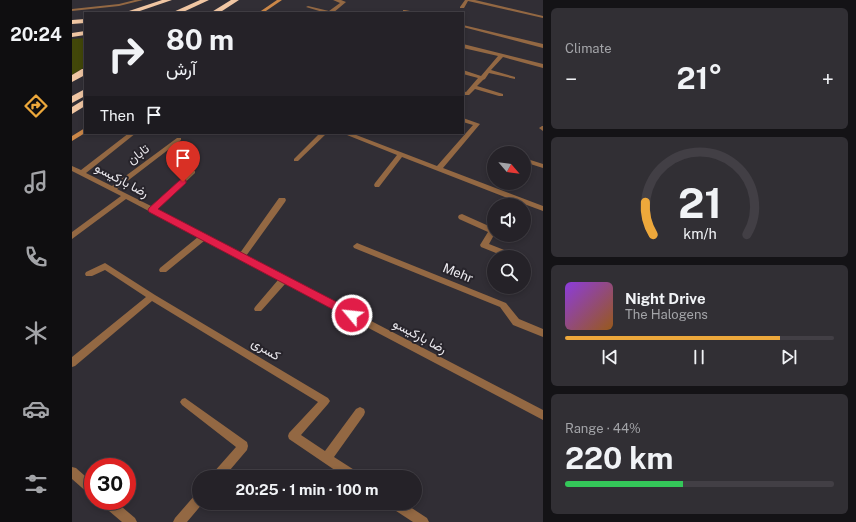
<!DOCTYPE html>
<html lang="en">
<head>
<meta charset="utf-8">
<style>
  body { margin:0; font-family:"Public Sans",Vazirmatn,sans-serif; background:#312f34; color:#f1f3f6; height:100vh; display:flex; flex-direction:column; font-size:15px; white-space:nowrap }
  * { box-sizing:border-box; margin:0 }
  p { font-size:13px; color:#a3a4a8 }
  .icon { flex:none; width:22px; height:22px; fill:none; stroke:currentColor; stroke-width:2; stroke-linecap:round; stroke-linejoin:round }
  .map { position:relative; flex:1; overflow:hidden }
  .details { display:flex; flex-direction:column; gap:8px; padding:8px; background:#141316; width:313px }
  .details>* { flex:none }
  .hud { position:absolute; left:12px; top:12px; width:380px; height:122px; border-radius:0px; box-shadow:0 2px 6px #0003,0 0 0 1px #423f45; background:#252228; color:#f1f3f6; overflow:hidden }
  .needle { width:26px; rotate:118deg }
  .fabs { position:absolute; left:415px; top:146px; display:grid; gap:8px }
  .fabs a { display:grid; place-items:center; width:44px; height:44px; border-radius:50%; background:#252228; box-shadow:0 2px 6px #0003,0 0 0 1px #423f45; font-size:20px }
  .speed { position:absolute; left:12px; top:458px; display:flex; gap:8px; font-size:20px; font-weight:700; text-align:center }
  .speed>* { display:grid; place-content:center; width:52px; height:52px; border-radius:50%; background:#252228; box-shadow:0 2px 6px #0003,0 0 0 1px #423f45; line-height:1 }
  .speed .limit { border:6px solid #d22; background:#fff; color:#111 }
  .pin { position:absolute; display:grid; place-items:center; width:34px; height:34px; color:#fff; margin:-41px -17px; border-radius:50% 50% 50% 0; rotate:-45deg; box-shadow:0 0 4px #0007 }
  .pin .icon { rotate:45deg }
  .me { position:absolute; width:44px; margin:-22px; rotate:298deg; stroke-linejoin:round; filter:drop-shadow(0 0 3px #0008) }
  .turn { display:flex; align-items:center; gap:14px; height:84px; padding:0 16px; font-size:18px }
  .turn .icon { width:52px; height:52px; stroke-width:2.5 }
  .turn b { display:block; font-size:28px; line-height:34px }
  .then { display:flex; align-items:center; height:38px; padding:0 16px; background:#0003; gap:8px; font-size:15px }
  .big { font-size:30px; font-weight:700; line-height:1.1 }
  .details .card { flex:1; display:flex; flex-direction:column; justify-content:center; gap:6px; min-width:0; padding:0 14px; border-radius:6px; background:#312f34 }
  .details .dial { align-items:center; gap:0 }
  .dial svg { height:104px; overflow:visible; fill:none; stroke:#423f45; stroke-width:7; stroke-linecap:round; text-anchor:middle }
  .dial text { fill:#f1f3f6; stroke:none }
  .song { display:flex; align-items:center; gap:12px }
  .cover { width:48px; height:48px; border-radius:6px; background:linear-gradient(135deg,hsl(270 70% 55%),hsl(30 70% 35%)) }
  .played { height:4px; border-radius:2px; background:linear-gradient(90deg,#eda83b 80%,#423f45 80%) }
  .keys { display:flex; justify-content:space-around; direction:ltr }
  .heat { display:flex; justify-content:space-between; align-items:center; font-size:22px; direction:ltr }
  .charge { height:6px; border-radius:3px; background:linear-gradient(90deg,#34c759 44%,#423f45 0) }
  .trip { position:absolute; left:120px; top:470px; width:230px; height:40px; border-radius:20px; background:#252228; box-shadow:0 2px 6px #0003,0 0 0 1px #423f45; font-weight:700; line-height:40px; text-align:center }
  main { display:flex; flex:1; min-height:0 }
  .tabs { display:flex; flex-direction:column; width:72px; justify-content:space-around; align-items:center; background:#0f0e10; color:#a3a4a8 }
  .tabs .icon { width:28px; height:28px }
  .tabs .active { color:#eda83b }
  .tabs b { font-size:18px; color:#f1f3f6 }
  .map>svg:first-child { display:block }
  .green { fill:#424709 }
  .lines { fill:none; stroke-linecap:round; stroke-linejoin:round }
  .lane { fill:#936843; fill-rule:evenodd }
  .street { fill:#936843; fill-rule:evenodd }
  .secondary { fill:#cb8748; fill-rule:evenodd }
  .highway { fill:#f0c6a3; fill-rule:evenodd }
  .route { fill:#e11d48; stroke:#92132f }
  .labels { text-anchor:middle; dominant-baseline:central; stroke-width:4; stroke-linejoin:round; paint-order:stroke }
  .street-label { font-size:13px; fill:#eceaef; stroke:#27242b }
</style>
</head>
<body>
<main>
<nav class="tabs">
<b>20:24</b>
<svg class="icon active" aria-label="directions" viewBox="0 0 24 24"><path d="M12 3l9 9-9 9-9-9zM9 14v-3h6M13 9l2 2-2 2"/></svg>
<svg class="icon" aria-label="music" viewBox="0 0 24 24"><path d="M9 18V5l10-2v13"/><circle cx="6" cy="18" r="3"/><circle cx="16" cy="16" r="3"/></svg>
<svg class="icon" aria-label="phone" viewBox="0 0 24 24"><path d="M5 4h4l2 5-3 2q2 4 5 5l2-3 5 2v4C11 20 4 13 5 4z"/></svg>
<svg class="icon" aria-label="climate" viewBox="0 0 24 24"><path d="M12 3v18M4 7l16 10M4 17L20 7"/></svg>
<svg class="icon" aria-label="car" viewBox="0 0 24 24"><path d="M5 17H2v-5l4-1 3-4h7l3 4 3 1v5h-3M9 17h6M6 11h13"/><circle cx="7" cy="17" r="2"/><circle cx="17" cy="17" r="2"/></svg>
<svg class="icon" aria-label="filters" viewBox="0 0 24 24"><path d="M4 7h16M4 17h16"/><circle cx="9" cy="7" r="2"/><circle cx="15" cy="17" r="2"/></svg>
</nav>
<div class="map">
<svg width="471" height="522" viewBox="0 0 471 522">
  <rect width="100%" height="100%" fill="#312e35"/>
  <!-- green -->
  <path class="green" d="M13,38V67L0,75V39Z"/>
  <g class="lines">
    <!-- lane -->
    <path class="lane" d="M63,0H71L47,6L0,11V9L47,4Z"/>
    <!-- street -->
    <g class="street">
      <path d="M261,0H269L274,2L261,13H254L234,7L236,6L257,11L268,3Z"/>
      <path d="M393,0H403L471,16V18L396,1L392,8H388V7Z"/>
      <path d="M333,10L343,12V13L331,12V10Z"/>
      <path d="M391,25L471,44V48L391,27Z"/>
      <path d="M391,44L471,64V68L431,57L419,70L443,77V79L417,73L413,79L411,80L405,86L431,94V96H427L403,89L397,95H391V91L394,92L406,78L391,74V70L409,76L426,56L391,48Z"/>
      <path d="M391,118L408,124L371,168L471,206V211L444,201L442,205H434L438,199L330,157L307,187H303L302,185L303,183L325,155L270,133H279L365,166L401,125L391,122Z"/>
      <path d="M470,126H471V131L467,128Z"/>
      <path d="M57,133H64L14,173L40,186L105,138H109V140L45,189L79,206L119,171H123V173L85,209L168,253L207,198H213L214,200L213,202L174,256L471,410V420L213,284L189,311H183L182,309L183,307L206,280L132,241L94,272H88L87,270L88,268L126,237L54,199L0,239V232L49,196L0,171V166L9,170Z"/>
      <path d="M248,133H255L226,161H222V159Z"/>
      <path d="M452,158L471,164V168L452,162Z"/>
      <path d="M390,214L419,227L422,226V235L417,244L445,255L446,257H434L409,247L408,245L416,232L387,219L386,217L387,215Z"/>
      <path d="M285,243L434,303L447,319L471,329V337L441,325L428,307L282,248L281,246Z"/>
      <path d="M33,263L83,295L256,398L258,401L256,404L229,435L253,451L284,409L288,407L292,409L293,412L292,415L262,457L287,473L288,477H273L217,439L216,436L217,433L246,402L80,301L3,366L0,367V357L74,297L33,270L20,276H14L13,274L14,272Z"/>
      <path d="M113,398L175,442L176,446L175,450L152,477H140L141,473L164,447L110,405L108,402L110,399Z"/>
      <path d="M0,467L4,468L21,483V496L17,494L0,479Z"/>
      <path d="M127,493V503H131L115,522H101L103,518L123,495Z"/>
      <path d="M28,501H43L63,518L65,522H50L30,505Z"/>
      <path d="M316,503H332L355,518L357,522H341L318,507Z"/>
    </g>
    <!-- secondary -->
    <g class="secondary">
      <path d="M205,0H210L191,13H186Z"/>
      <path d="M13,128V133L0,141V136Z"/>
    </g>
    <!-- highway -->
    <g class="highway">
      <path d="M90,0H100L62,13H51Z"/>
      <path d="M128,0H137L109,13H99Z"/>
      <path d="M159,0H167L147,13H138Z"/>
      <path d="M13,19V23L0,24V20Z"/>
      <path d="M13,31V35L0,37V33Z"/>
      <path d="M10,69H13V75L0,82V75Z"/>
      <path d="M13,89V96L0,103V96Z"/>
      <path d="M13,99V106L0,114V107Z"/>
    </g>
  </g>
  <!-- route -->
  <path class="route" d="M111,179L114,180V183L86,209L284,312L285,315L284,318H277L77,212L76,210L77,208L108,180Z"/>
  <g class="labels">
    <!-- street labels -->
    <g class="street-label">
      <text transform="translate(66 154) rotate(-37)">تابان</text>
      <text transform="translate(50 180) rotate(28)">رضا بارکیسو</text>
      <text transform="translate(386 273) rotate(22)">Mehr</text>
      <text transform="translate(348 336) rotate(28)">رضا بارکیسو</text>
      <text transform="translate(194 349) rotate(31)">کسری</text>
    </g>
  </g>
</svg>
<div class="fabs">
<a><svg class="needle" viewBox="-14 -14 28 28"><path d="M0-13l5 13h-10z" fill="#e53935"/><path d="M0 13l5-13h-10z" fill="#a3a4a8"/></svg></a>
<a><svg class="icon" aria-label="sound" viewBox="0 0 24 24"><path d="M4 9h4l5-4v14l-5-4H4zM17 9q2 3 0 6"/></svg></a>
<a><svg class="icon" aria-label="search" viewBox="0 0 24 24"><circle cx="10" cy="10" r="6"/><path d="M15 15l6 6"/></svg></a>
</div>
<div class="speed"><div class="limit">30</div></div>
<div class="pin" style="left:111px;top:182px;background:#d93025"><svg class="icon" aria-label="arrive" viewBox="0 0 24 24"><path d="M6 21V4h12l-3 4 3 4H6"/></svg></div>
<svg class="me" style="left:280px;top:315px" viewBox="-20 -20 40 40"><circle r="17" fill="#e11d48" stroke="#fff" stroke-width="3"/><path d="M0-11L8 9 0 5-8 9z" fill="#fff"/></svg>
<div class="trip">20:25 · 1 min · 100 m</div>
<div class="hud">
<div class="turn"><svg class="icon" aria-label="right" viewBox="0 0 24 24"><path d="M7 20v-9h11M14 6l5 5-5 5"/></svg><div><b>80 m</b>آرش</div></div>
<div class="then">Then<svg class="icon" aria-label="arrive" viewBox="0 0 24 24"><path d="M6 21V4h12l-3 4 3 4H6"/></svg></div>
</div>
</div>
<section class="details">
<div class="card"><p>Climate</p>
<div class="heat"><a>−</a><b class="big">21°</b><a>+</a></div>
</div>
<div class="card dial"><svg viewBox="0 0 100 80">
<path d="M14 69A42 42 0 1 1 86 69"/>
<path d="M14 69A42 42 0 0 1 8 44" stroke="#eda83b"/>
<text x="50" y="56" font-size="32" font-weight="700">21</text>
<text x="50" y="72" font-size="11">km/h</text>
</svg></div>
<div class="card">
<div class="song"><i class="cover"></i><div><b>Night Drive</b><p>The Halogens</p></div></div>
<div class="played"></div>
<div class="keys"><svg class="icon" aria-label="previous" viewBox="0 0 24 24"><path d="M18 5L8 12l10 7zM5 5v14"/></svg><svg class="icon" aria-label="pause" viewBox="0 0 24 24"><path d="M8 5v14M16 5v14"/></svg><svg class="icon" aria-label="next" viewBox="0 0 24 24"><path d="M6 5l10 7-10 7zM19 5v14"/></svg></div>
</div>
<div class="card"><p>Range · 44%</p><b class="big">220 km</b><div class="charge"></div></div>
</section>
</main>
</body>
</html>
